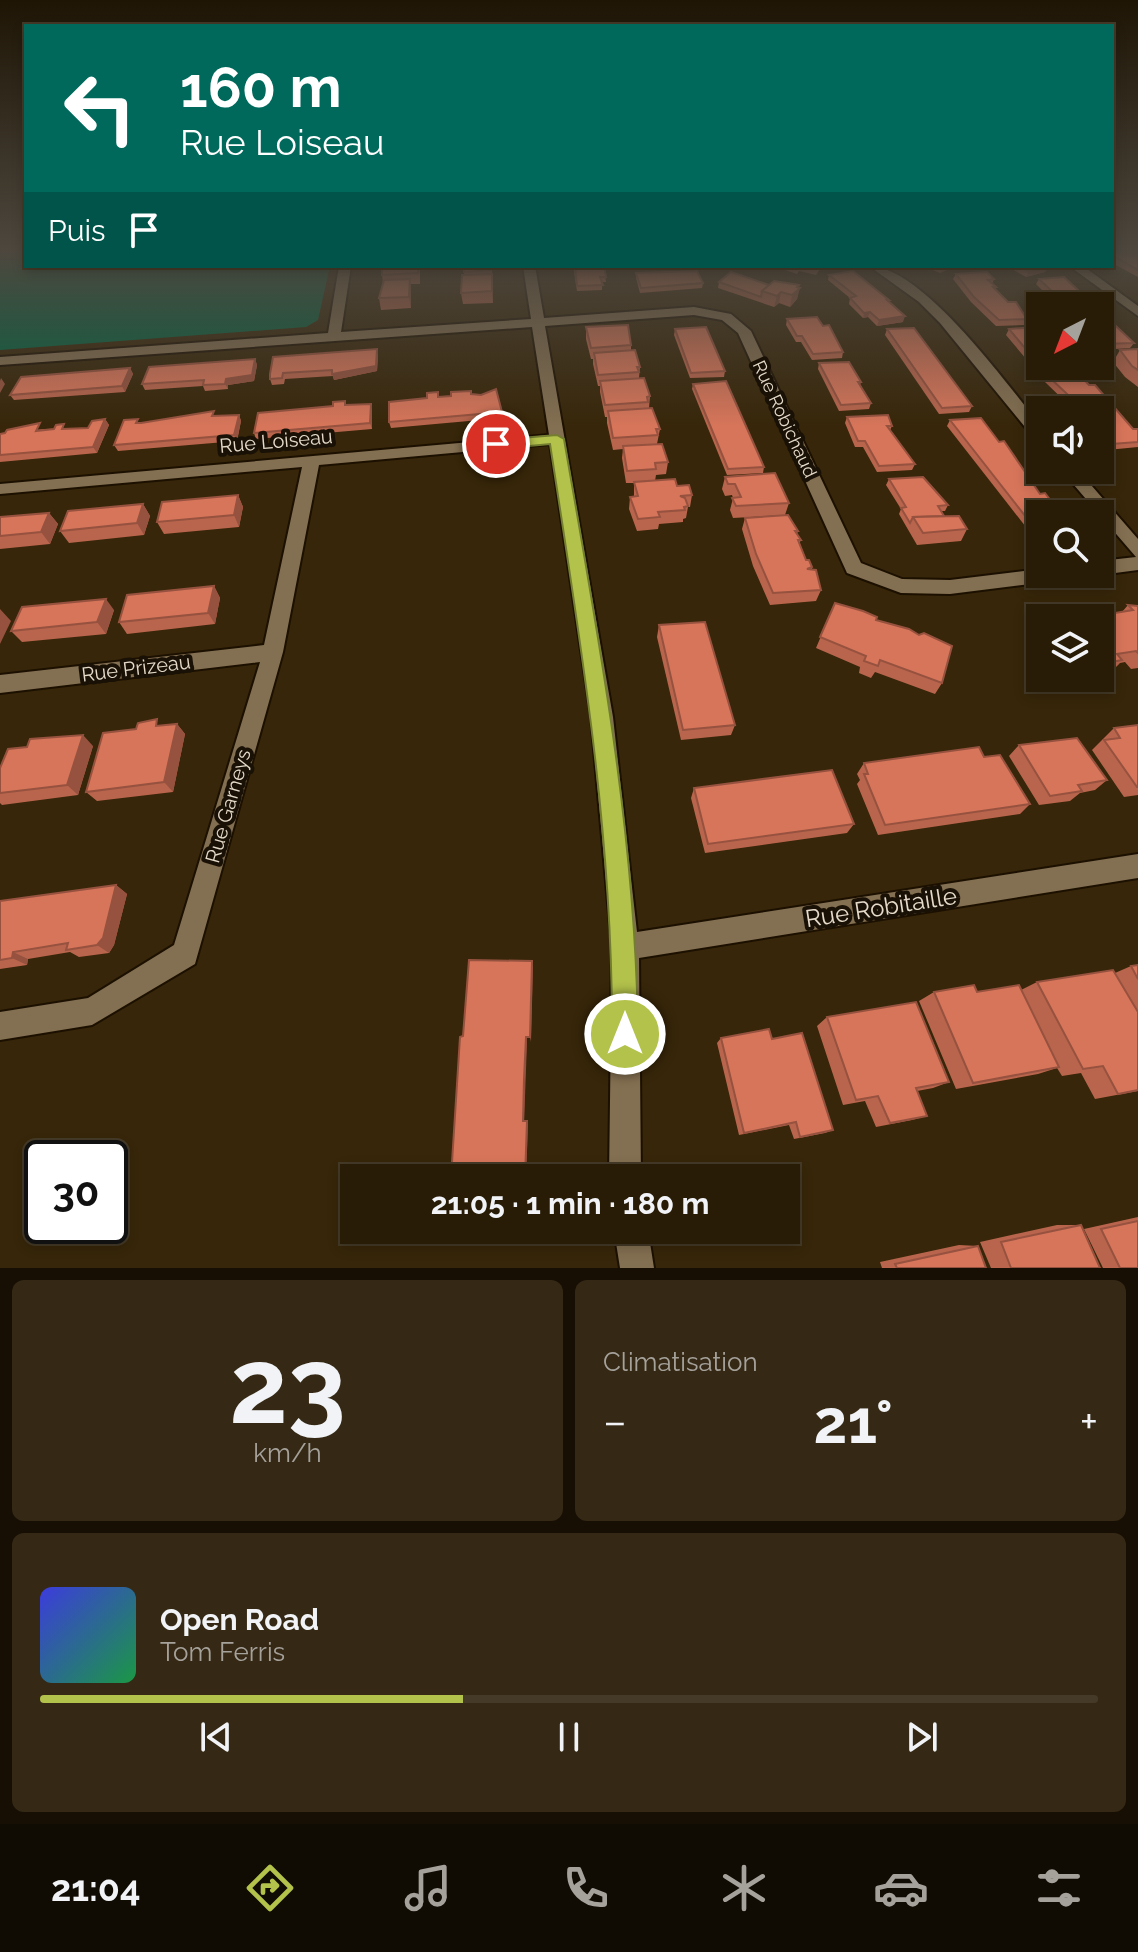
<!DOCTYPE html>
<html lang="fr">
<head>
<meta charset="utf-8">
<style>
  body { margin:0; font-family:Raleway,sans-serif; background:#352915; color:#f1f3f6; height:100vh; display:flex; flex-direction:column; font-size:30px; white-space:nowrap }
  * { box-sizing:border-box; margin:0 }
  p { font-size:26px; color:#a5a19b }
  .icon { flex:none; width:44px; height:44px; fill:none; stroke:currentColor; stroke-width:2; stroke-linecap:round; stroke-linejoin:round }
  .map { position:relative; height:1268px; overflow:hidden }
  .side { display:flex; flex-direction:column; gap:12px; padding:12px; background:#170f04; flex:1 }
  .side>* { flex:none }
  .top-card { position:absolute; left:24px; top:24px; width:1090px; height:244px; border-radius:0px; box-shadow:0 4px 12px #0003,0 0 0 2px #453a28; background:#00695c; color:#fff; overflow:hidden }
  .needle { width:52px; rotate:222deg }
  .controls { position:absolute; left:1026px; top:292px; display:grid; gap:16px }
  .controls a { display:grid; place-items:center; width:88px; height:88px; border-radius:0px; background:#291c07; box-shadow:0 4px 12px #0003,0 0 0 2px #453a28; font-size:40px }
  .speed { position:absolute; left:24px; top:1140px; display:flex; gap:16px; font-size:40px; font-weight:700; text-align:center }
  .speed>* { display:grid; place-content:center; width:104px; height:104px; border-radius:50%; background:#291c07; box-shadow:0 4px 12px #0003,0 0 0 2px #453a28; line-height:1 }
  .speed .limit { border:4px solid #111; border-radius:12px; background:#fff; color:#111 }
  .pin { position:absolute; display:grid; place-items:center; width:68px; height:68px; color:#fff; margin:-34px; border:4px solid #fff; border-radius:50%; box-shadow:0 2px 8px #0007 }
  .me { position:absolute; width:88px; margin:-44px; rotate:0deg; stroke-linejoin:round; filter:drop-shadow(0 0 6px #0008) }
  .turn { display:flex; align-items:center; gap:28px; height:168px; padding:0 24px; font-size:36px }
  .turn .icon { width:104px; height:104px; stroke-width:2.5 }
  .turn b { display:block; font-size:56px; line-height:68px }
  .then { display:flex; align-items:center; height:76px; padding:0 24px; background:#0003; gap:16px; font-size:30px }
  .big { font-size:60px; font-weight:700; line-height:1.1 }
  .side .widget { flex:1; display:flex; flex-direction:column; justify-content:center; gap:12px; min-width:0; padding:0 28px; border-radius:12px; background:#352915 }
  .side .dial { align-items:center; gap:0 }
  .dial b { font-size:104px; line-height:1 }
  .song { display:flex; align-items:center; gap:24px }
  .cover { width:96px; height:96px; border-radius:12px; background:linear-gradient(135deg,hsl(240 70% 55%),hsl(140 70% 35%)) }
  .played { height:8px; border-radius:4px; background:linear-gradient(90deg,#b3c24b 40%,#453a28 40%) }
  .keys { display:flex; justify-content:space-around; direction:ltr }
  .heat { display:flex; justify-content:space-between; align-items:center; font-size:44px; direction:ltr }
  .side .tiles { flex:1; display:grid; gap:12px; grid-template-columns:1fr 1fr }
  .widget:last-child { grid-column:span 2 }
  .trip { position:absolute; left:340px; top:1164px; width:460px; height:80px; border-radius:0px; background:#291c07; box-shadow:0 4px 12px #0003,0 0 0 2px #453a28; font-weight:700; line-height:80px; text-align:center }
  .dock { display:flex; height:128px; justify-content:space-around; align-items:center; background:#100b03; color:#a5a19b }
  .dock .icon { width:56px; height:56px }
  .dock .on { color:#b3c24b }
  .dock b { font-size:36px; color:#f1f3f6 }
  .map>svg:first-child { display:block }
  .green { fill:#006443 }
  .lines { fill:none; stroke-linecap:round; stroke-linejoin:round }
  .street-casing { stroke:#1c1000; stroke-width:4 }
  .street { fill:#836f51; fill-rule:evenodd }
  .wall { fill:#b9654d }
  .shaded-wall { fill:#96523f }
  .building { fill:#d7755a; stroke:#96523f; stroke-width:2 }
  .route { fill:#b3c24b; stroke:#747e31; stroke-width:2 }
  .labels { text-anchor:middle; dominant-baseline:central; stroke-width:8; stroke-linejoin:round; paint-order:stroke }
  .far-street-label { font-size:18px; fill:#e6dbca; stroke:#191106 }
  .street-label { font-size:20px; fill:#e6dbca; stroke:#191106 }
  .near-street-label { font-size:24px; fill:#e6dbca; stroke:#191106 }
</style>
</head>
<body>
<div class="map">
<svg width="1138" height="1268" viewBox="0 0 1138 1268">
  <rect width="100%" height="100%" fill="#372609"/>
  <!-- green -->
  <path class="green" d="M0,250H26V266H330L318,320L306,327L0,350Z"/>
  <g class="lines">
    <!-- street casing -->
    <g class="street-casing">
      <g id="street">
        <path d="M339,266H351L341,332L531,319L523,266H535L544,318L694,307L731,314L751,331L861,563L902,579L950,580L1040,569V574H1064L1055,581L950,594L901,593L847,573L738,333L722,320L694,315L545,326L613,717L637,932L1138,854V878L639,958L641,1178H609L612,947L591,717L550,444L319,465L283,652L195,964L92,1025L0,1040V1012L88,998L174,945L260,662L0,693V675L264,645L302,467L0,494V484L549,435L532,327L0,365V357L328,333Z"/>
        <path d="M869,266C922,266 1007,384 1040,425V440L1034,438L940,323L919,302Z"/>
        <path d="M1069,266H1083L1138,306V316Z"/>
        <path d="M1061,470H1078L1138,539V570L1100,575L1098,574L1100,561L1136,557Z"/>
        <path d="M614,1230H648L654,1268H620Z"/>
      </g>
    </g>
    <!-- street -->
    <use href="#street" class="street"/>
  </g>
  <!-- wall -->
  <g class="wall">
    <path d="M1112,250L1138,254V277L1112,263Z"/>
    <path d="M390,266H420V284H410L411,308L381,310L379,298L383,283L382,275Z"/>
    <path d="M464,266H492L493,303L463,304L461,293L464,275Z"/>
    <path d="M573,266H604L606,282H602V290L577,291Z"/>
    <path d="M773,266H822L816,275L799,271L797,274Z"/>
    <path d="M923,266H956L940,273Z"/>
    <path d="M1006,266H1048L1045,272L1026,277Z"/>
    <path d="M636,273L703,283L702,288L640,293L636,278Z"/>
    <path d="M956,274L994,279L992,284L996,287L995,289L1027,319L1024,325L996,326L971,302L953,279Z"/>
    <path d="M829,275L889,300V302L903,322L877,326L868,317L863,318L849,304L850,298L828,280Z"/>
    <path d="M1039,279L1095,306H1054L1055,305L1049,300L1050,298L1036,284Z"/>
    <path d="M719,282L799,288L797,299L790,307L779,303L774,307L718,288Z"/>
    <path d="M1100,311L1134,343L1130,348L1100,350Z"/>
    <path d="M787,319L823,326L843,352L842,358L812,360L801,342H796L786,325Z"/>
    <path d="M586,327L631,345V351L640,367L639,378L650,396L649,408L660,429L657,444L668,462L666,474L656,475L655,481L677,486L692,495L690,507H688L686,518L683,519V522L659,524L658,529L637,531L629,509L630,497H634V483H626L622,458L623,449L613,450L607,423V417H605L600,392V386H598L593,364V359H591L586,339Z"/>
    <path d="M675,329L725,371L724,377L690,378L674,335Z"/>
    <path d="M887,329L972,406L969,412L939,414L885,335Z"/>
    <path d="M1009,329L1040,366H1068L1066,370L1037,372L1006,335Z"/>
    <path d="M1138,349V387L1125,377L1113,362L1120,350Z"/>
    <path d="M378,355L377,371L334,380L333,376L285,379L284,384L272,385L270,379V374Z"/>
    <path d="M255,359L257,365L254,381L228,385V389L205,391L203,386L145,390L142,384Z"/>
    <path d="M819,363L861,382L860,385L871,403L869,409L839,411L818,369Z"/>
    <path d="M130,368L133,374L125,392L14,400L10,395Z"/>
    <path d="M1048,376L1133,429H1138V447L1107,450L1100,441V410H1074L1045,382Z"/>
    <path d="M693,384L764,467L763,473L727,475L692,389Z"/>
    <path d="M471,394L502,412V418L391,428L389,422L427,398Z"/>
    <path d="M345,401L346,405L372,410V429L256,439L254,433Z"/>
    <path d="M239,415L241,421L237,441L118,451L114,445L141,423L215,416Z"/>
    <path d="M847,417L892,426L890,430L915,464L912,470L877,472L863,447H855L845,423Z"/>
    <path d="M105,419L109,425L97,453L0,462V434L44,429L88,428Z"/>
    <path d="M950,420L1040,494V531H1029L947,426Z"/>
    <path d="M725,477L789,503L785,515L733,518L730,510L733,498L732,495L725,496L722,489Z"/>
    <path d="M889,479L948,505L945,511H941L944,516L967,529L961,541L917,545L899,514L901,509L886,485Z"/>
    <path d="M238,495L243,507L239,527L164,534L157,522Z"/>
    <path d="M143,504L150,516L144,535L69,543L60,531Z"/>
    <path d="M49,513L58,524L50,544L0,549V517Z"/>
    <path d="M745,518L798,531L797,534L801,540L799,544L806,560L812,567V569L821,590L816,601L770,605L753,566L742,529Z"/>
    <path d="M214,586L220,598L215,624L127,634L119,622Z"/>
    <path d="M835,603L876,620L942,683L935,694L875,672L871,678L859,673L860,667L816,648Z"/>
    <path d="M1128,605L1138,606V668L1131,669L1125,662L1120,663L1111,672L1100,673V618H1075L1081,611L1109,614L1122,612Z"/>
    <path d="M114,610L106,634L22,642L11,631Z"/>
    <path d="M659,625L735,725L731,735L681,740L657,637Z"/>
    <path d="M177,724L185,734L173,792L97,801L86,792L163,726Z"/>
    <path d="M1138,725V795L1124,797L1092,750L1114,728Z"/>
    <path d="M1019,745L1107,780L1095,790L1080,793L1070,801L1039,805L1009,756Z"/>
    <path d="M93,746L78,795L2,805L0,803V768L27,747Z"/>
    <path d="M984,757L1030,804L1020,814L878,835L857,784L860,780L857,774L864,763Z"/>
    <path d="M694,788L854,824L847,833L705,853L691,798Z"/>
    <path d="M116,885L127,894L114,945L109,953L79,957L70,952L28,959L27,965L0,969V901Z"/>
    <path d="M1138,965V1091L1095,1099L1081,1073L1062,1076L1057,1068L1038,1074L956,1089L919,1001L934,992L1021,990L1037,982L1115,973L1131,966Z"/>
    <path d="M827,1017L949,1082L933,1088L917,1091L927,1116L912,1120L876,1127L865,1101L843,1105L817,1026Z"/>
    <path d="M721,1038L833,1130L825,1133L794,1139L789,1125L739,1135L717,1043Z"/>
    <path d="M1138,1217V1268H1103L1084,1229Z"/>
    <path d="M1057,1225H1081L1100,1268H991L980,1242Z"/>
    <path d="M959,1245L978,1246L986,1268H882L880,1262Z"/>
  </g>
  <!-- shaded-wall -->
  <g class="shaded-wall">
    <path d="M947,266H956L940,273L943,268Z"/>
    <path d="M1048,266L1045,272L1026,277L1029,271Z"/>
    <path d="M410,279L411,290V308L409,297Z"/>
    <path d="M799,285L798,290L800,288L797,299L790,307L792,295Z"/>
    <path d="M781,292L779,303L774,307L777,296Z"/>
    <path d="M870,312L868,317L863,318L864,313Z"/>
    <path d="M905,316L903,322L877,326L879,320Z"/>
    <path d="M377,349L378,355L377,371L334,380L332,374Z"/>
    <path d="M255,359L257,365L254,381L228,385V389L225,384L226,379Z"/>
    <path d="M130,368L133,374L125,392L122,386Z"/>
    <path d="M1,378L5,384L0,393V381Z"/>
    <path d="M371,404L372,410V429L370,423Z"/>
    <path d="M239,415L241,421L237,441L234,435Z"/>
    <path d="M105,419L109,425L97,453L93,447Z"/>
    <path d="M238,495L243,507L239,527L234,515Z"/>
    <path d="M143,504L150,516L144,535L137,523Z"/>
    <path d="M49,513L58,524L50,544L41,532Z"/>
    <path d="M214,586L220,598L215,624L208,613Z"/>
    <path d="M106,599L114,610L106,634L97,622Z"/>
    <path d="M0,609L11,621L0,644Z"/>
    <path d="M177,724L185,734L173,792L164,782Z"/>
    <path d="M83,735L93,746L78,795L67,785Z"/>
    <path d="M116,885L127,894L114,945L109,953L97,945Z"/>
    <path d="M13,952L28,959L27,965L12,958Z"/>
    <path d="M532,961L533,967L531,1042L530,1037Z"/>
    <path d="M526,1037L527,1042L524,1124L523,1121Z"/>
    <path d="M527,1121L528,1124L526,1178H525Z"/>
  </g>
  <!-- building -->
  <g class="building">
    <path d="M1112,250H1130L1138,254V270L1112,255Z"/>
    <path d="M390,266H418V273L382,275V268L390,267Z"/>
    <path d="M464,266H491V270L464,272Z"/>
    <path d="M575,266H604L606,277H600L603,285L577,286Z"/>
    <path d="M804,266H820L817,269Z"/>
    <path d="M1019,266H1048L1029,271Z"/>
    <path d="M697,271L703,283L641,288L636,273Z"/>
    <path d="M853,271L889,300H887L905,316L879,320L870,312L864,313L850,298L856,296L829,275Z"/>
    <path d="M731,272L769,285L762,291L761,297L719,282Z"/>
    <path d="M987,272L994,279L988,280L996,287H993L1008,302H1016L1027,319L999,320L974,297L956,274Z"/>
    <path d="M492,274V291L461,293L462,275Z"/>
    <path d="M1064,277L1095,306H1059L1056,303L1060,302L1052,294H1055L1039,279Z"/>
    <path d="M410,279L409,297L379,298L384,280Z"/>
    <path d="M774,281L799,285L797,287L800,288L792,295L781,292L777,296L762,291Z"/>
    <path d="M1100,311L1134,343L1100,344Z"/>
    <path d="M817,317L823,326L829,325L843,352L813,354L802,336H797L787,319Z"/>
    <path d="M628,325L631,345L591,348L586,327Z"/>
    <path d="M706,327L725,371L691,373L675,329Z"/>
    <path d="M1036,327L1040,332V366H1047H1040L1009,329Z"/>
    <path d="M914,328L972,406L942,408L887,329Z"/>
    <path d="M377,349L376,366L332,374V370L283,373L282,378L270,379V374L273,357Z"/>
    <path d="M1138,349V370L1132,366L1120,350Z"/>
    <path d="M635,350L640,367H637L639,372L598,375L594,353Z"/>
    <path d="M255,359L252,375L226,379L225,384L203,385L204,380L142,384L149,367Z"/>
    <path d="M849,362L861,382H858L871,403L841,405L819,363Z"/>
    <path d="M130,368L122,386L10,395L21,377Z"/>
    <path d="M1079,374L1089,385H1095L1133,429H1138V442L1111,444L1100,430V410H1084L1048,376Z"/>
    <path d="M644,378L650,396L647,397L648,402L605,405L600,381Z"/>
    <path d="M726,381L764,467L728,469L693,384Z"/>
    <path d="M496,389L502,412L389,422V402L427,398V393L438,392V397L451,396V392L471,391V394L481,395Z"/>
    <path d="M345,401V405L371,404L370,423L254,433L258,413L333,406V402Z"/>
    <path d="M652,408L660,429H656L658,435L613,438L608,411Z"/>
    <path d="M214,411L212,416L239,415L234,435L114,445L124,420L138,419L136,423H141Z"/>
    <path d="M888,415L892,426H887L915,464L879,466L865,441H858L847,417Z"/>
    <path d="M981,418L999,442L1004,441L1040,494L1045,493L1061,514H1040V525L1033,526L950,420Z"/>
    <path d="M105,419L93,447L0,455V434L5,433L7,430L40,423L36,431L54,429L56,425L64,424L62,429L88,428L92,421Z"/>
    <path d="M662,444L668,462L655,463L656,469L627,471L623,446Z"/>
    <path d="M775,473L789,503L736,506L732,498L741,497L735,484H728L725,477Z"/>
    <path d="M923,477L948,505L938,506L944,516L913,517L910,523L901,508L906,507L889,479Z"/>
    <path d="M675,479L677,486L689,485L692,495L680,496L685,498L688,506L684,507L685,510L658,512L660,517L638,519L630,497L638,496L634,482Z"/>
    <path d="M238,495L234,515L157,522L162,502Z"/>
    <path d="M143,504L137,523L60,531L68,511Z"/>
    <path d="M49,513L41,532L0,536V517Z"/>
    <path d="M788,515L798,531H795L801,540H798L806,560H809L812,567L807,569L816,570L821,590L773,593L756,554L745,518Z"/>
    <path d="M959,516L967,529L923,533L913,517Z"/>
    <path d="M214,586L208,613L119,622L127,595Z"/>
    <path d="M106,599L97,622L11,631L22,607Z"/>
    <path d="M835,603L863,611L877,617L876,620L909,629L919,635L924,633L952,646L942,683L880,660L878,666L864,661L866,656L820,637Z"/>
    <path d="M1128,605L1138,606V653L1136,651L1117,654L1122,660L1107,663L1100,654V618H1074L1086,616L1081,611L1091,609L1104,608L1109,614L1133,610Z"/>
    <path d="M705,622L735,725L683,730L659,625Z"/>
    <path d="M157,719L156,726L177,724L164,782L86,792L103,733L136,729L138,723Z"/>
    <path d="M1138,725V787H1137L1104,740L1120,738L1114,728Z"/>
    <path d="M83,735L67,785L0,793V768L8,749L27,747L30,739Z"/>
    <path d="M1077,738L1107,780L1078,785L1082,791L1050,796L1019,745Z"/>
    <path d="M979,747L984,757L1000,755L1030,804L885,825L864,774H868L864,763Z"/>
    <path d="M832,770L854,824L708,844L694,788Z"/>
    <path d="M116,885L103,938L97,945L66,950L68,943L13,952L12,958L0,960V901Z"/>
    <path d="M469,960L532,961L530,1037H526L524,1079L523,1121H527L525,1178H451L460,1037L463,1036Z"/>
    <path d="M1138,965V979L1131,966Z"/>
    <path d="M1113,970L1138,1012V1090L1118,1094L1103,1066L1083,1069L1037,982Z"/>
    <path d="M974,985L977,992L1019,985L1059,1067L973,1083L934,992Z"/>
    <path d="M916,1002L949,1082L916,1088L927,1116L890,1123L878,1096L856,1100L827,1017Z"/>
    <path d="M769,1029L772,1039L802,1033L833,1130L800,1137L796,1122L744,1133L721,1038Z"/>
    <path d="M1138,1221V1268H1120L1101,1229Z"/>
    <path d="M1081,1225L1100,1268H1011L1001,1242Z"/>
    <path d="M978,1246L986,1268H897L895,1264Z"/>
  </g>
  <!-- sky -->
  <linearGradient id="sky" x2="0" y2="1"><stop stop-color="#1e1505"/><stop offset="0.59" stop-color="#4d473e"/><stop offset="1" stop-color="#4d473e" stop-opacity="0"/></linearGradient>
  <rect width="1138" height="427" fill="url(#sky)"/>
  <!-- route -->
  <path class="route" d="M557,435L564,439C598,636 636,833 638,1034L634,1043L625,1047L616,1043L612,1034C613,835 580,639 550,444L496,449L489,444L496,440Z"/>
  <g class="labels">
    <!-- far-street labels -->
    <g class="far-street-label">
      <text transform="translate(785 419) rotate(65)">Rue Robichaud</text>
    </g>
    <!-- street labels -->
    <g class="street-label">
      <text transform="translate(276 441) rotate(-5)">Rue Loiseau</text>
      <text transform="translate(136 668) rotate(-7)">Rue Prizeau</text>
      <text transform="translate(228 806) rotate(-74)">Rue Garneys</text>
    </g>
    <!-- near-street labels -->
    <g class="near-street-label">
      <text transform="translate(881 907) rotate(-9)">Rue Robitaille</text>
    </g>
  </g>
</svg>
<div class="controls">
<a><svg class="needle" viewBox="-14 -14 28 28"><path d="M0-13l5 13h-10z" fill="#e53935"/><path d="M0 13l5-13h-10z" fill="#a5a19b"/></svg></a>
<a><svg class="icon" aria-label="sound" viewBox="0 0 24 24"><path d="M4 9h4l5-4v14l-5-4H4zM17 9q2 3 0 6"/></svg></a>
<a><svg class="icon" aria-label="search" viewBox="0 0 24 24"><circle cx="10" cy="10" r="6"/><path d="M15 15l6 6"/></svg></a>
<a><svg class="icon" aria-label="layers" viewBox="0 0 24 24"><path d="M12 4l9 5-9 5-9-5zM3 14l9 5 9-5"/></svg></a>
</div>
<div class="speed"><div class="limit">30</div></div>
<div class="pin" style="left:496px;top:444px;background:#d93025"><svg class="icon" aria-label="arrive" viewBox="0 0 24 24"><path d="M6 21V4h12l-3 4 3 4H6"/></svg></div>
<svg class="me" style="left:625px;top:1034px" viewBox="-20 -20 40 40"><circle r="17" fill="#b3c24b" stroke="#fff" stroke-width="3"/><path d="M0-11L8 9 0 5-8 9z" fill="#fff"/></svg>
<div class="trip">21:05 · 1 min · 180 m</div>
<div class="top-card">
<div class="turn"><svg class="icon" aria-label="left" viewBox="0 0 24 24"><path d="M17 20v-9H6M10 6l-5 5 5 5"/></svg><div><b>160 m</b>Rue Loiseau</div></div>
<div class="then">Puis<svg class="icon" aria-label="arrive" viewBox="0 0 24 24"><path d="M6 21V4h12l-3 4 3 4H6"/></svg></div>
</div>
</div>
<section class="side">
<div class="tiles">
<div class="widget dial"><b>23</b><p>km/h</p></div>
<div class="widget"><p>Climatisation</p>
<div class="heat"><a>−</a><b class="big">21°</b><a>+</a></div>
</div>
<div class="widget">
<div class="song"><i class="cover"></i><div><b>Open Road</b><p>Tom Ferris</p></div></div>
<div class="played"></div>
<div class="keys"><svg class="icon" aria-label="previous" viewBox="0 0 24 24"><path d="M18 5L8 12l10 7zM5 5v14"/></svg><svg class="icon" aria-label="pause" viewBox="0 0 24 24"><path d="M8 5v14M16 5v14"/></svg><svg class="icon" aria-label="next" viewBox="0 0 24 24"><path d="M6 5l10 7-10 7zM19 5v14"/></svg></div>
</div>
</div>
</section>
<nav class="dock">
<b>21:04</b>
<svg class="icon on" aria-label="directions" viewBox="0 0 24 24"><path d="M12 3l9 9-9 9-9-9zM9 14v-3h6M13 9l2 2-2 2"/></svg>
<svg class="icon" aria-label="music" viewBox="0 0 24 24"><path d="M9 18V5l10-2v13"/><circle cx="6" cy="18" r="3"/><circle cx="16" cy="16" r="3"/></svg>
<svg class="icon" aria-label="phone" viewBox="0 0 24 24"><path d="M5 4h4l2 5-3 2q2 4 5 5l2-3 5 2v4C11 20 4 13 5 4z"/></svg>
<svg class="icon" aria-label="climate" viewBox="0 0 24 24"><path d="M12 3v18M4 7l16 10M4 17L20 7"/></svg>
<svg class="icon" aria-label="car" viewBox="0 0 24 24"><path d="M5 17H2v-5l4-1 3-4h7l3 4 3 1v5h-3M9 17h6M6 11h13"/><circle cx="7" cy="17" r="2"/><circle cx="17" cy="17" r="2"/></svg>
<svg class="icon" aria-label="filters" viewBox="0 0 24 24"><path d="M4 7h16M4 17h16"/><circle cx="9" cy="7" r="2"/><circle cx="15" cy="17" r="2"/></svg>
</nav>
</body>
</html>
